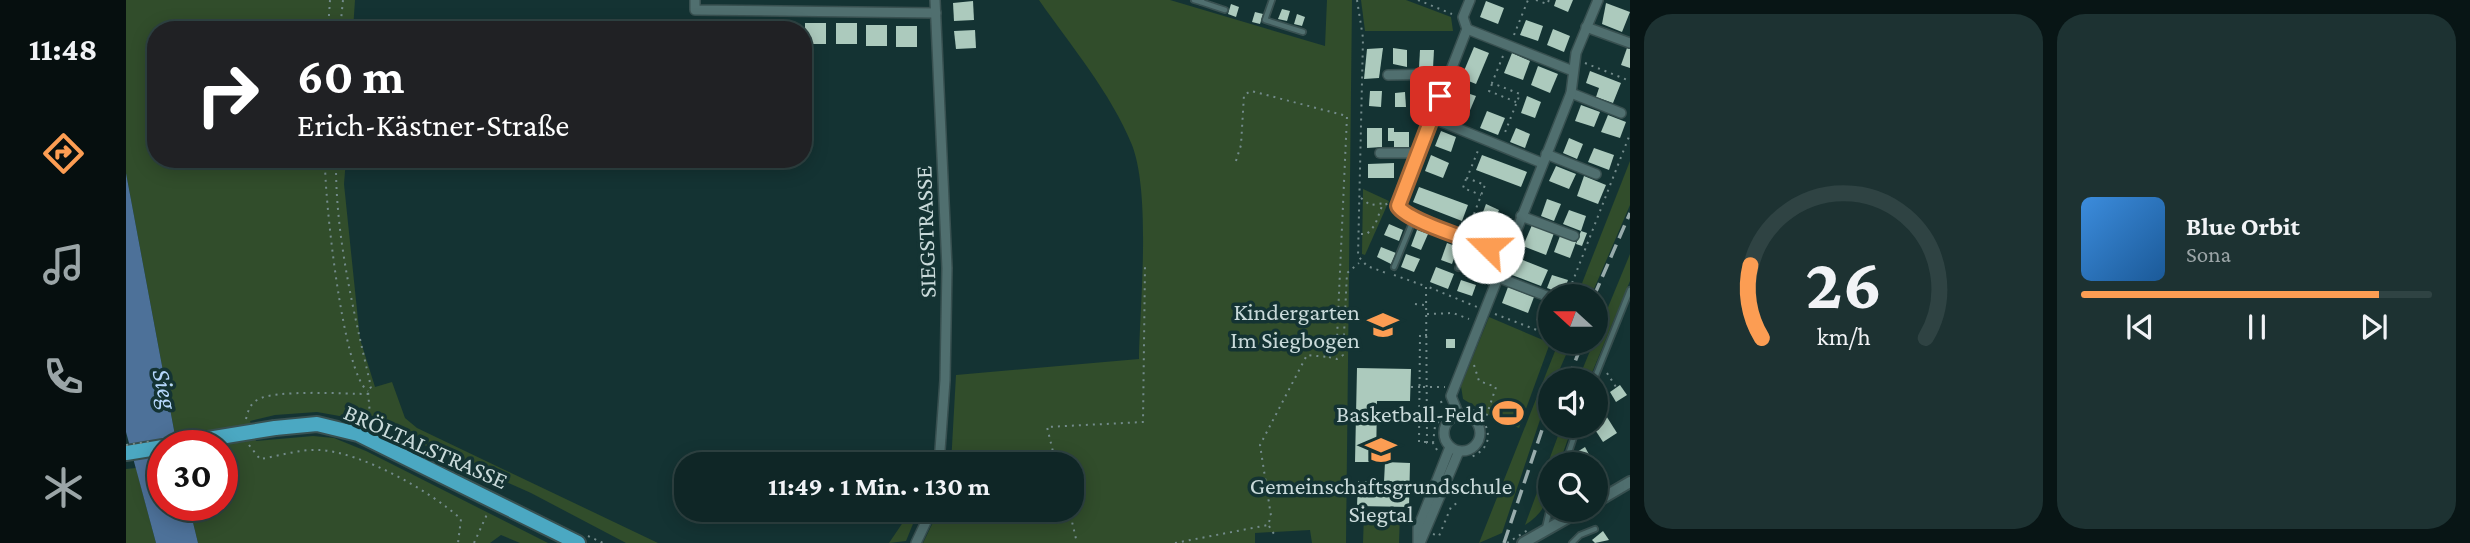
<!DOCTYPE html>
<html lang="de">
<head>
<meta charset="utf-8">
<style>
  body { margin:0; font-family:"Crimson Pro",serif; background:#1d3232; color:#f1f3f6; height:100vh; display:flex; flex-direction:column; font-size:26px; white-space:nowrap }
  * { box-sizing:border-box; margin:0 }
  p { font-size:23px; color:#9ba5a7 }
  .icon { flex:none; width:38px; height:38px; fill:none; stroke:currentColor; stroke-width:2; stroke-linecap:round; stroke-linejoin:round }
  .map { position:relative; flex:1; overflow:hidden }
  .side { display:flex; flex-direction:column; gap:14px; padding:14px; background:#081515; width:840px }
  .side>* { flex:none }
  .top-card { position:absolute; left:21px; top:21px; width:665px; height:147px; border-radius:28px; box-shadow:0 4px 18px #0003,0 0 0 2px #2f4343; background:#202124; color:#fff; overflow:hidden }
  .needle { width:46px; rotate:291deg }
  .buttons { position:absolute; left:1412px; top:284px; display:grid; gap:14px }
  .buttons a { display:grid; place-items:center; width:70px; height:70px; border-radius:50%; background:#0f2626; box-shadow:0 4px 18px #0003,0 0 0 2px #2f4343; font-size:35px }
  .speed { position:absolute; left:21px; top:430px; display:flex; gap:14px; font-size:35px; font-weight:700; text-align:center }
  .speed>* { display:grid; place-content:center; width:91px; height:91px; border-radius:50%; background:#0f2626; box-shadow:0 4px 18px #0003,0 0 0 2px #2f4343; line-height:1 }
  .speed .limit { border:10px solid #d22; background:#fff; color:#111 }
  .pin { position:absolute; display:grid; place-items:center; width:60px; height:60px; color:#fff; margin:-30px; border-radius:14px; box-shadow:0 4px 10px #0006 }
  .me { position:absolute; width:77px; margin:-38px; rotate:292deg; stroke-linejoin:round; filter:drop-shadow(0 0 5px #0008) }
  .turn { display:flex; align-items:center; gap:24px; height:147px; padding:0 35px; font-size:32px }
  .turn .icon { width:91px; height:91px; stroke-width:2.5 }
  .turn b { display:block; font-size:49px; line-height:60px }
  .side .card { flex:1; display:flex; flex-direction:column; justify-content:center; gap:10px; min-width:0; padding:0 24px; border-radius:28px; background:#1d3232 }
  .side .dial { align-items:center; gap:0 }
  .dial svg { height:182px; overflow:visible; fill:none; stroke:#2f4343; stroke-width:7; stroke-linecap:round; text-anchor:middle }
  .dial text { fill:#f1f3f6; stroke:none }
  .song { display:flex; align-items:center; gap:21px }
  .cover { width:84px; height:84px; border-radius:10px; background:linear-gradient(135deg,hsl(210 70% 55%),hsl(210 70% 35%)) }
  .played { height:7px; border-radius:4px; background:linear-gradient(90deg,#fc9d53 85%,#2f4343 85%) }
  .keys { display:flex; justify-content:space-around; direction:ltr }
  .side .tiles { flex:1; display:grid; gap:14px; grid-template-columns:repeat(2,1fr) }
  .trip { position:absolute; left:548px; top:452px; width:410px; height:70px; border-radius:28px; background:#0f2626; box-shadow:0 4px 18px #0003,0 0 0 2px #2f4343; font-weight:700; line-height:70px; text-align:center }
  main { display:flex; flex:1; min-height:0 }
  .dock { display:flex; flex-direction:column; width:126px; justify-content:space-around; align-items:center; background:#060f0f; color:#9ba5a7 }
  .dock .icon { width:49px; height:49px }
  .dock .on { color:#fc9d53 }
  .dock b { font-size:32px; color:#f1f3f6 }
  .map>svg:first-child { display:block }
  .green { fill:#314d2b }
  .water { fill:#4d7199 }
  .building { fill:#accabd }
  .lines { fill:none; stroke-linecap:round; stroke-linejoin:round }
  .service-casing { stroke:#385050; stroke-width:8 }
  .minor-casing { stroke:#385050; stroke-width:12 }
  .tertiary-casing { stroke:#385050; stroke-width:14 }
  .primary-casing { stroke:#385050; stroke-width:18 }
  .path { stroke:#738b8b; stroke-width:2; stroke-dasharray:2 5; stroke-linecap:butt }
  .service { stroke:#506f6f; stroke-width:4.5 }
  .minor { stroke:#506f6f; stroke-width:9 }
  .tertiary { stroke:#506f6f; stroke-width:10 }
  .primary { stroke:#4ba8c2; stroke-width:14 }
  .rail { stroke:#98acac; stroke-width:3.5; stroke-dasharray:14 7; stroke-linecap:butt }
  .primary-bridge-casing { stroke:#385050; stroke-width:18; stroke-linecap:butt }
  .path-bridge { stroke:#738b8b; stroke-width:2; stroke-dasharray:2 5; stroke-linecap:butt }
  .primary-bridge { stroke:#4ba8c2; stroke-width:14 }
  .route-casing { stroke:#a46636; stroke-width:18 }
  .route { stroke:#fc9d53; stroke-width:12 }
  .labels { text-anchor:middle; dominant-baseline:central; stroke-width:7; stroke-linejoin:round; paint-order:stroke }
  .street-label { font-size:24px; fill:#c9dada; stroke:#143333 }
  .poi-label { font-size:24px; fill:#c9dada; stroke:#143333; text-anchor:end }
  .water-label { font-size:26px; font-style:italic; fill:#b5d7fc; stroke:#143333 }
</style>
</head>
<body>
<main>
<nav class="dock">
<b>11:48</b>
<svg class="icon on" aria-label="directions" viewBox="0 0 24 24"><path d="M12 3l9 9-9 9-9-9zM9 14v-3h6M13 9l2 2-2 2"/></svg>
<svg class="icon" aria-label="music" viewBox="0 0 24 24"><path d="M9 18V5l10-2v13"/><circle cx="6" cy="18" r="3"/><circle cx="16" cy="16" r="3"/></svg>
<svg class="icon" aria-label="phone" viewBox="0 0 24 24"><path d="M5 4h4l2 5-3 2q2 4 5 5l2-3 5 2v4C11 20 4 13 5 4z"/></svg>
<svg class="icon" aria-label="climate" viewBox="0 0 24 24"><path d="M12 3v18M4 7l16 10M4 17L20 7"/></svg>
</nav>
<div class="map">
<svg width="1504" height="543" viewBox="0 0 1504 543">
  <rect width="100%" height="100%" fill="#143333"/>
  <!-- green -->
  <g class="green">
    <path d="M0,0H229L227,30H30V159H220L218,184L234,339L249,387L266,382L279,418L291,428L532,543H500L405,493L247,422L191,412L149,415L124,421L130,441L187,436L208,438L240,451L422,543H394L375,535L364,543H72L63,506H96V446H51L0,173Z"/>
    <path d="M913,0H1044L1199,46L1201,0H1226L1220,543H1186L1184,530L1129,533V543H797L811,514L819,515L821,522L822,509H945V464H825L830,375L1013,359C1014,304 1025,194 1006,145C985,93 945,46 913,0Z"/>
    <path d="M1235,0H1280L1325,17L1327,31H1239Z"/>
    <path d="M1504,161V205L1465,296H1451Z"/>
    <path d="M1237,189L1263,201L1239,255L1236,254Z"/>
    <path d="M1504,254V281L1463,380H1452Z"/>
    <path d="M1363,317L1424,343L1393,428L1363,415L1337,399L1335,386Z"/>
    <path d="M1433,341H1446L1429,380H1424V390L1376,533L1353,543Z"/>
    <path d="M1436,425H1447L1433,464H1424C1424,492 1424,509 1399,525Z"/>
    <path d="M10,468L30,543H0V469Z"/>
    <path d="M786,509H793L780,541L763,543Z"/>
    <path d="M1238,514H1274L1273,543H1237Z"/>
  </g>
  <!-- water -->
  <path class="water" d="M0,173L51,446H37V506H63L72,543H30L0,432Z"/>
  <!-- building -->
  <g class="building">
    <path d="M1430,0H1447L1442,12L1428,6Z"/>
    <path d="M847,1L848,20L828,21L827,3Z"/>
    <path d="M1360,1L1378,8L1372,24L1354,17Z"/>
    <path d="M1480,3L1504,12L1496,32L1476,24Z"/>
    <path d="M1105,4L1113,7L1110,17L1102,14Z"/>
    <path d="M1156,9L1164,11L1161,21L1152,19Z"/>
    <path d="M1129,12L1137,14L1134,24L1126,22Z"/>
    <path d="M1171,14L1179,17L1176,26L1168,24Z"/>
    <path d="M1400,20L1417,26L1412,41L1394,35Z"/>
    <path d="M559,22L580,23V30H558Z"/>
    <rect x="528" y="23" width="21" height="7"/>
    <rect x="589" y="23" width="21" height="7"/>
    <rect x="679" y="23" width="21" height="21"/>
    <rect x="710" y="23" width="21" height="21"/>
    <rect x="618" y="25" width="22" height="5"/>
    <rect x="740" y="25" width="21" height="21"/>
    <rect x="649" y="26" width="21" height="4"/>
    <rect x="770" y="26" width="21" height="21"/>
    <path d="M1427,29L1444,36L1438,52L1421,45Z"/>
    <path d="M849,30L850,48L830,49L828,31Z"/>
    <path d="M1348,47L1363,53L1350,84L1335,78Z"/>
    <path d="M1257,48L1253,78L1238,79L1241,49Z"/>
    <path d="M1267,48L1281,50V67L1267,64Z"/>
    <path d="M1501,48L1504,49V68L1495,65Z"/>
    <path d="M1294,50H1308L1307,68H1293Z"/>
    <path d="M1386,53L1404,61L1397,80L1378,73Z"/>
    <path d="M1412,66L1432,74L1424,93L1405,85Z"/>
    <path d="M1464,71L1495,83L1487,103L1470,97L1473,88L1460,83Z"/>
    <path d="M1290,82L1305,85L1302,101L1287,98Z"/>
    <path d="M1332,90L1350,96L1339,122L1322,115Z"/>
    <path d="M1244,91H1256L1255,107L1243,106Z"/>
    <path d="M1279,92L1280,107H1269V93Z"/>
    <path d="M1401,96L1415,102L1409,118L1395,113Z"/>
    <path d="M1455,105L1474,112L1468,127L1449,121Z"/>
    <path d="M1361,111L1379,118L1372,135L1354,128Z"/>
    <path d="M1482,115L1500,122L1494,138L1475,132Z"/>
    <path d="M1241,128H1256V147L1241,148Z"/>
    <path d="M1262,128H1268V132H1283V147H1268V141H1262Z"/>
    <path d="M1390,128L1404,134L1399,148L1384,142Z"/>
    <path d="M1315,131L1330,137L1325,152L1309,146Z"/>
    <path d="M1443,138L1457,144L1451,159L1437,153Z"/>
    <path d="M1468,148L1488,155L1483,170L1462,162Z"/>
    <path d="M1305,155L1323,163L1317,178L1299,171Z"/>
    <path d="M1356,155L1401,172L1395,187L1350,170Z"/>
    <path d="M1268,163V178H1242V164Z"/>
    <path d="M1430,166L1450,174L1443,189L1423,181Z"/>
    <path d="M1458,176L1480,185L1472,204L1451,196Z"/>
    <path d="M1293,187L1342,205L1336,221L1287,202Z"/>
    <path d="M1421,199L1435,204L1428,221L1415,216Z"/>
    <path d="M1360,204L1373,210L1364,233L1351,228Z"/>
    <path d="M1443,210L1460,216L1455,231L1437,224Z"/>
    <path d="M1263,224L1277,230L1273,241L1258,235Z"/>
    <path d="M1406,225L1428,233L1420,255L1397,246Z"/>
    <path d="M1291,230L1302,234L1295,250L1285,246Z"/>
    <path d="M1455,231L1461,233L1456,246L1450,244Z"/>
    <path d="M1434,236L1450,242L1444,258L1428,252Z"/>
    <path d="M1321,243L1332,247L1326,264L1315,260Z"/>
    <path d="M1255,247L1270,253L1265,264L1251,257Z"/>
    <path d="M1343,251L1361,259L1354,277L1336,269Z"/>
    <path d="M1280,254L1294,259L1288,272L1275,267Z"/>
    <path d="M1392,258L1422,270L1415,286L1386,275Z"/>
    <path d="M1310,267L1328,274L1322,289L1304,282Z"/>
    <path d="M1426,275L1442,280L1437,294L1421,288Z"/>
    <path d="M1335,280L1350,285L1346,296L1331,291Z"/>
    <path d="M1382,287L1408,297L1402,313L1376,303Z"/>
    <path d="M1416,304L1424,307L1423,325L1410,320Z"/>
    <rect x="1320" y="339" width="9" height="9"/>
    <path d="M1231,368L1285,369L1284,401H1251L1250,462H1229Z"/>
    <path d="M1494,385L1501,395L1490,402L1484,392Z"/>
    <path d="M1479,414L1491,433L1477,442L1466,425Z"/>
    <path d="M1459,447L1467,462L1451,464L1446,455Z"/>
    <path d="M1259,462L1284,463L1283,507L1231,506L1232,481L1258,482Z"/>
    <path d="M1477,531L1483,540L1469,543L1466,540Z"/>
  </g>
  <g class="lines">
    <!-- service casing -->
    <g class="service-casing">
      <g id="service">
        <path d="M1068,0L1075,2"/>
        <path d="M1076,0L1075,2L1099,10"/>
        <path d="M1146,0L1139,20L1177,32"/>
        <path d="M1268,267L1288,218"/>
        <path d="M1332,268L1343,240"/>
        <path d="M1468,380L1504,290"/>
        <path d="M1439,464L1452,425"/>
        <path d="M1419,529L1424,507"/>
        <path d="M1446,543L1454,535L1469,529"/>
      </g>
    </g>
    <!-- minor casing -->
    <g class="minor-casing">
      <g id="minor">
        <path d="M569,0V10L810,13"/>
        <path d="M809,0L821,268L819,380L813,464"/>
        <path d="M1344,0L1337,17L1341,29L1272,206L1275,211L1288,217L1380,254"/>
        <path d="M1460,27L1504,43"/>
        <path d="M1341,29L1447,71"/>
        <path d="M1262,75L1323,74"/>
        <path d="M1445,93L1495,113"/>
        <path d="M1306,118L1416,163"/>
        <path d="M1254,153H1292"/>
        <path d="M1420,154L1470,174"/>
        <path d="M1395,216L1448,236"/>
        <path d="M1371,277L1423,297"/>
        <path d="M1333,415L1325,396L1445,93L1450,53L1472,0"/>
        <circle cx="1336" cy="433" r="18"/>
        <path d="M790,543L806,509"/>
        <path d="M1292,543V528L1324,447"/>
        <path d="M1294,543L1333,451"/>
      </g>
    </g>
    <!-- tertiary casing -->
    <g class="tertiary-casing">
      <g id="tertiary">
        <path d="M1470,502L1504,482"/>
        <path d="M1397,543L1457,509"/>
      </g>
    </g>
    <!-- primary casing -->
    <g class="primary-casing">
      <g id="primary">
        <path d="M149,428L191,424L232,434L452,543"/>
        <path d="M0,453L37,447"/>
      </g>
    </g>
    <!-- path -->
    <g class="path">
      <path d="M1231,0L1237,38L1232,256L1241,266L1263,274"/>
      <path d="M1292,0L1326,14"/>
      <path d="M1410,0L1421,4L1423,0"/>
      <path d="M202,30L204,0"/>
      <path d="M214,30L217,0"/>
      <path d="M1388,35L1402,0"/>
      <path d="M1377,56L1366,83L1394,94L1378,135"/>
      <path d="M1459,63L1504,81"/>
      <path d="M1366,84L1363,91L1390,102"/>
      <path d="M199,159C198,194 217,376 242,391"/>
      <path d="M210,159C209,236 228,313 245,387L242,391L245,427"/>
      <path d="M1340,179L1337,188L1355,195"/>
      <path d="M1235,198L1244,205L1259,203"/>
      <path d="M1343,227L1359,185L1341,178L1353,148"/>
      <path d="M1235,234H1241L1249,225L1256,206L1263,203"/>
      <path d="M1268,275L1299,286"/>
      <path d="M1441,296L1504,134"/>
      <path d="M1289,304L1298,305"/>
      <path d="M1301,314L1327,313L1343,319"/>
      <path d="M1369,314L1424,335"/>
      <path d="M1203,357L1211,359L1217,355L1221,273L1233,263"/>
      <path d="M1348,365L1353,381L1370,387L1360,417"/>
      <path d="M1481,373L1490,387"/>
      <path d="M1297,387H1319"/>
      <path d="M1315,401L1318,412"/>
      <path d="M1341,406C1364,419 1373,448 1342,458"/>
      <path d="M120,419C122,411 124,404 131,400C148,389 220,394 243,394"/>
      <path d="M1300,442H1293L1294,335H1301"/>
      <path d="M1307,443L1309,426L1321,411"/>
      <path d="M123,445L134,459C153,456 174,449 193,450C236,452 304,491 335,519L332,543"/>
      <path d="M1311,450L1307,443H1301L1300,286L1351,307"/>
      <path d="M930,464L921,427L1017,422L1019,265"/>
      <path d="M943,509L951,543"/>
      <path d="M1143,526L1148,534"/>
      <path d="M1307,534L1313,536L1325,507L1334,501"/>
      <path d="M462,536L477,543"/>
      <path d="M348,543L362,512"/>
      <path d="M1049,543L1142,525L1145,516L1134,445L1181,355L1202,357L1211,338L1221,116L1125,91L1118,95L1115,145L1109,164"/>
    </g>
    <!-- service -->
    <use href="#service" class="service"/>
    <!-- minor -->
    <use href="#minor" class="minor"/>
    <!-- tertiary -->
    <use href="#tertiary" class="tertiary"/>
    <!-- primary -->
    <use href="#primary" class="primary"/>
    <!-- rail -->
    <g class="rail">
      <path d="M1468,296L1504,213"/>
      <path d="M1442,380L1457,341"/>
      <path d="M1378,543L1424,406"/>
    </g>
    <!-- primary-bridge casing -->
    <g class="primary-bridge-casing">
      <path id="primary-bridge" d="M39,446L149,428"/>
    </g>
    <!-- path-bridge -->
    <g class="path-bridge">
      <path d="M1285,387H1297"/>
      <path d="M0,445L27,441"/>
      <path d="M1381,543L1402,530"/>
    </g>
    <!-- primary-bridge -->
    <use href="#primary-bridge" class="primary-bridge"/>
  </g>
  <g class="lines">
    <!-- route casing -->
    <g class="route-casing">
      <path id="route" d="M1314,96L1272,206C1281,221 1343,239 1362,247"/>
    </g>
    <!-- route -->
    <use href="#route" class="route"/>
  </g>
  <!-- icons -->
  <defs>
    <g id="school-bare" transform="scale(2.415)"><path d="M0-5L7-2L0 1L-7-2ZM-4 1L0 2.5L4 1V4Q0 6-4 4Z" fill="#fc9d53" stroke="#143333" stroke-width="2.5" paint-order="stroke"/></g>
    <g id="stadium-bare" transform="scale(2.415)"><path d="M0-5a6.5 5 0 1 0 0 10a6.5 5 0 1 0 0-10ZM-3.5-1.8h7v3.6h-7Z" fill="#fc9d53" stroke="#143333" stroke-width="2.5" paint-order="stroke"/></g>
  </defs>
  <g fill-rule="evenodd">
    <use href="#school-bare" x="1257" y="325"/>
    <use href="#stadium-bare" x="1382" y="413"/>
    <use href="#school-bare" x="1255" y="450"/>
  </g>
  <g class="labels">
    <!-- street labels -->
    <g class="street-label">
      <text transform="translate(799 232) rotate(-92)">SIEGSTRASSE</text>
      <text transform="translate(300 446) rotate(24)">BRÖLTALSTRASSE</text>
    </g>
    <!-- poi labels -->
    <g class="poi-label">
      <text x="1234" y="311">Kindergarten<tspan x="1234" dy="28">Im Siegbogen</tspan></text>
      <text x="1359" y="413">Basketball-Feld</text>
      <text x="1255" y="485" text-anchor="middle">Gemeinschaftsgrundschule<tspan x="1255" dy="28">Siegtal</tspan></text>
    </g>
    <!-- water labels -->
    <g class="water-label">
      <text transform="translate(39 389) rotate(77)">Sieg</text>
    </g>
  </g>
</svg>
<div class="buttons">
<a><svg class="needle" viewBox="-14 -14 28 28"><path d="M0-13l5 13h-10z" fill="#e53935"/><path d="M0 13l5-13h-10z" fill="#9ba5a7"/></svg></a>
<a><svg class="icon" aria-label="sound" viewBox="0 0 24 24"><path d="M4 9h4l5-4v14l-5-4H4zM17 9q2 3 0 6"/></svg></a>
<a><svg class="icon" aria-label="search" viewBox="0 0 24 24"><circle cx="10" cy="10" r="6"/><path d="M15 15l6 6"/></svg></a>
</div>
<div class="speed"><div class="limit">30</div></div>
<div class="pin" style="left:1314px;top:96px;background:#d93025"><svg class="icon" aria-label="arrive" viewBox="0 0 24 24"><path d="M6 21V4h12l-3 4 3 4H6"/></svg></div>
<svg class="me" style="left:1362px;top:247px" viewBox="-20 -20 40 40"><circle r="19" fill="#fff"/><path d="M0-13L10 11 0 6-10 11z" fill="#fc9d53"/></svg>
<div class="trip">11:49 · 1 Min. · 130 m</div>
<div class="top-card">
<div class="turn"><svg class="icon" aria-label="right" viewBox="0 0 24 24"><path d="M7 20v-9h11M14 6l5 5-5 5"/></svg><div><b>60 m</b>Erich-Kästner-Straße</div></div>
</div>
</div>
<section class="side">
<div class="tiles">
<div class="card dial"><svg viewBox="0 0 100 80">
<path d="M14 69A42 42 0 1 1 86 69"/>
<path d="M14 69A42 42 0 0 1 9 37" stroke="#fc9d53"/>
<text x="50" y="56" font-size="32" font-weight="700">26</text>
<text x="50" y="72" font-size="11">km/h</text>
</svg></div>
<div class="card">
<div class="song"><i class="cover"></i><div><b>Blue Orbit</b><p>Sona</p></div></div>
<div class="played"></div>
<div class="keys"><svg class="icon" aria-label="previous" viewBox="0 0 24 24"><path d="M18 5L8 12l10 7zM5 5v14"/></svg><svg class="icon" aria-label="pause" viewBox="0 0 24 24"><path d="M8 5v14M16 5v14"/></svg><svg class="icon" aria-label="next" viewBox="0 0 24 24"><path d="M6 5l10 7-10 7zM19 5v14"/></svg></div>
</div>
</div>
</section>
</main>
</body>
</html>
